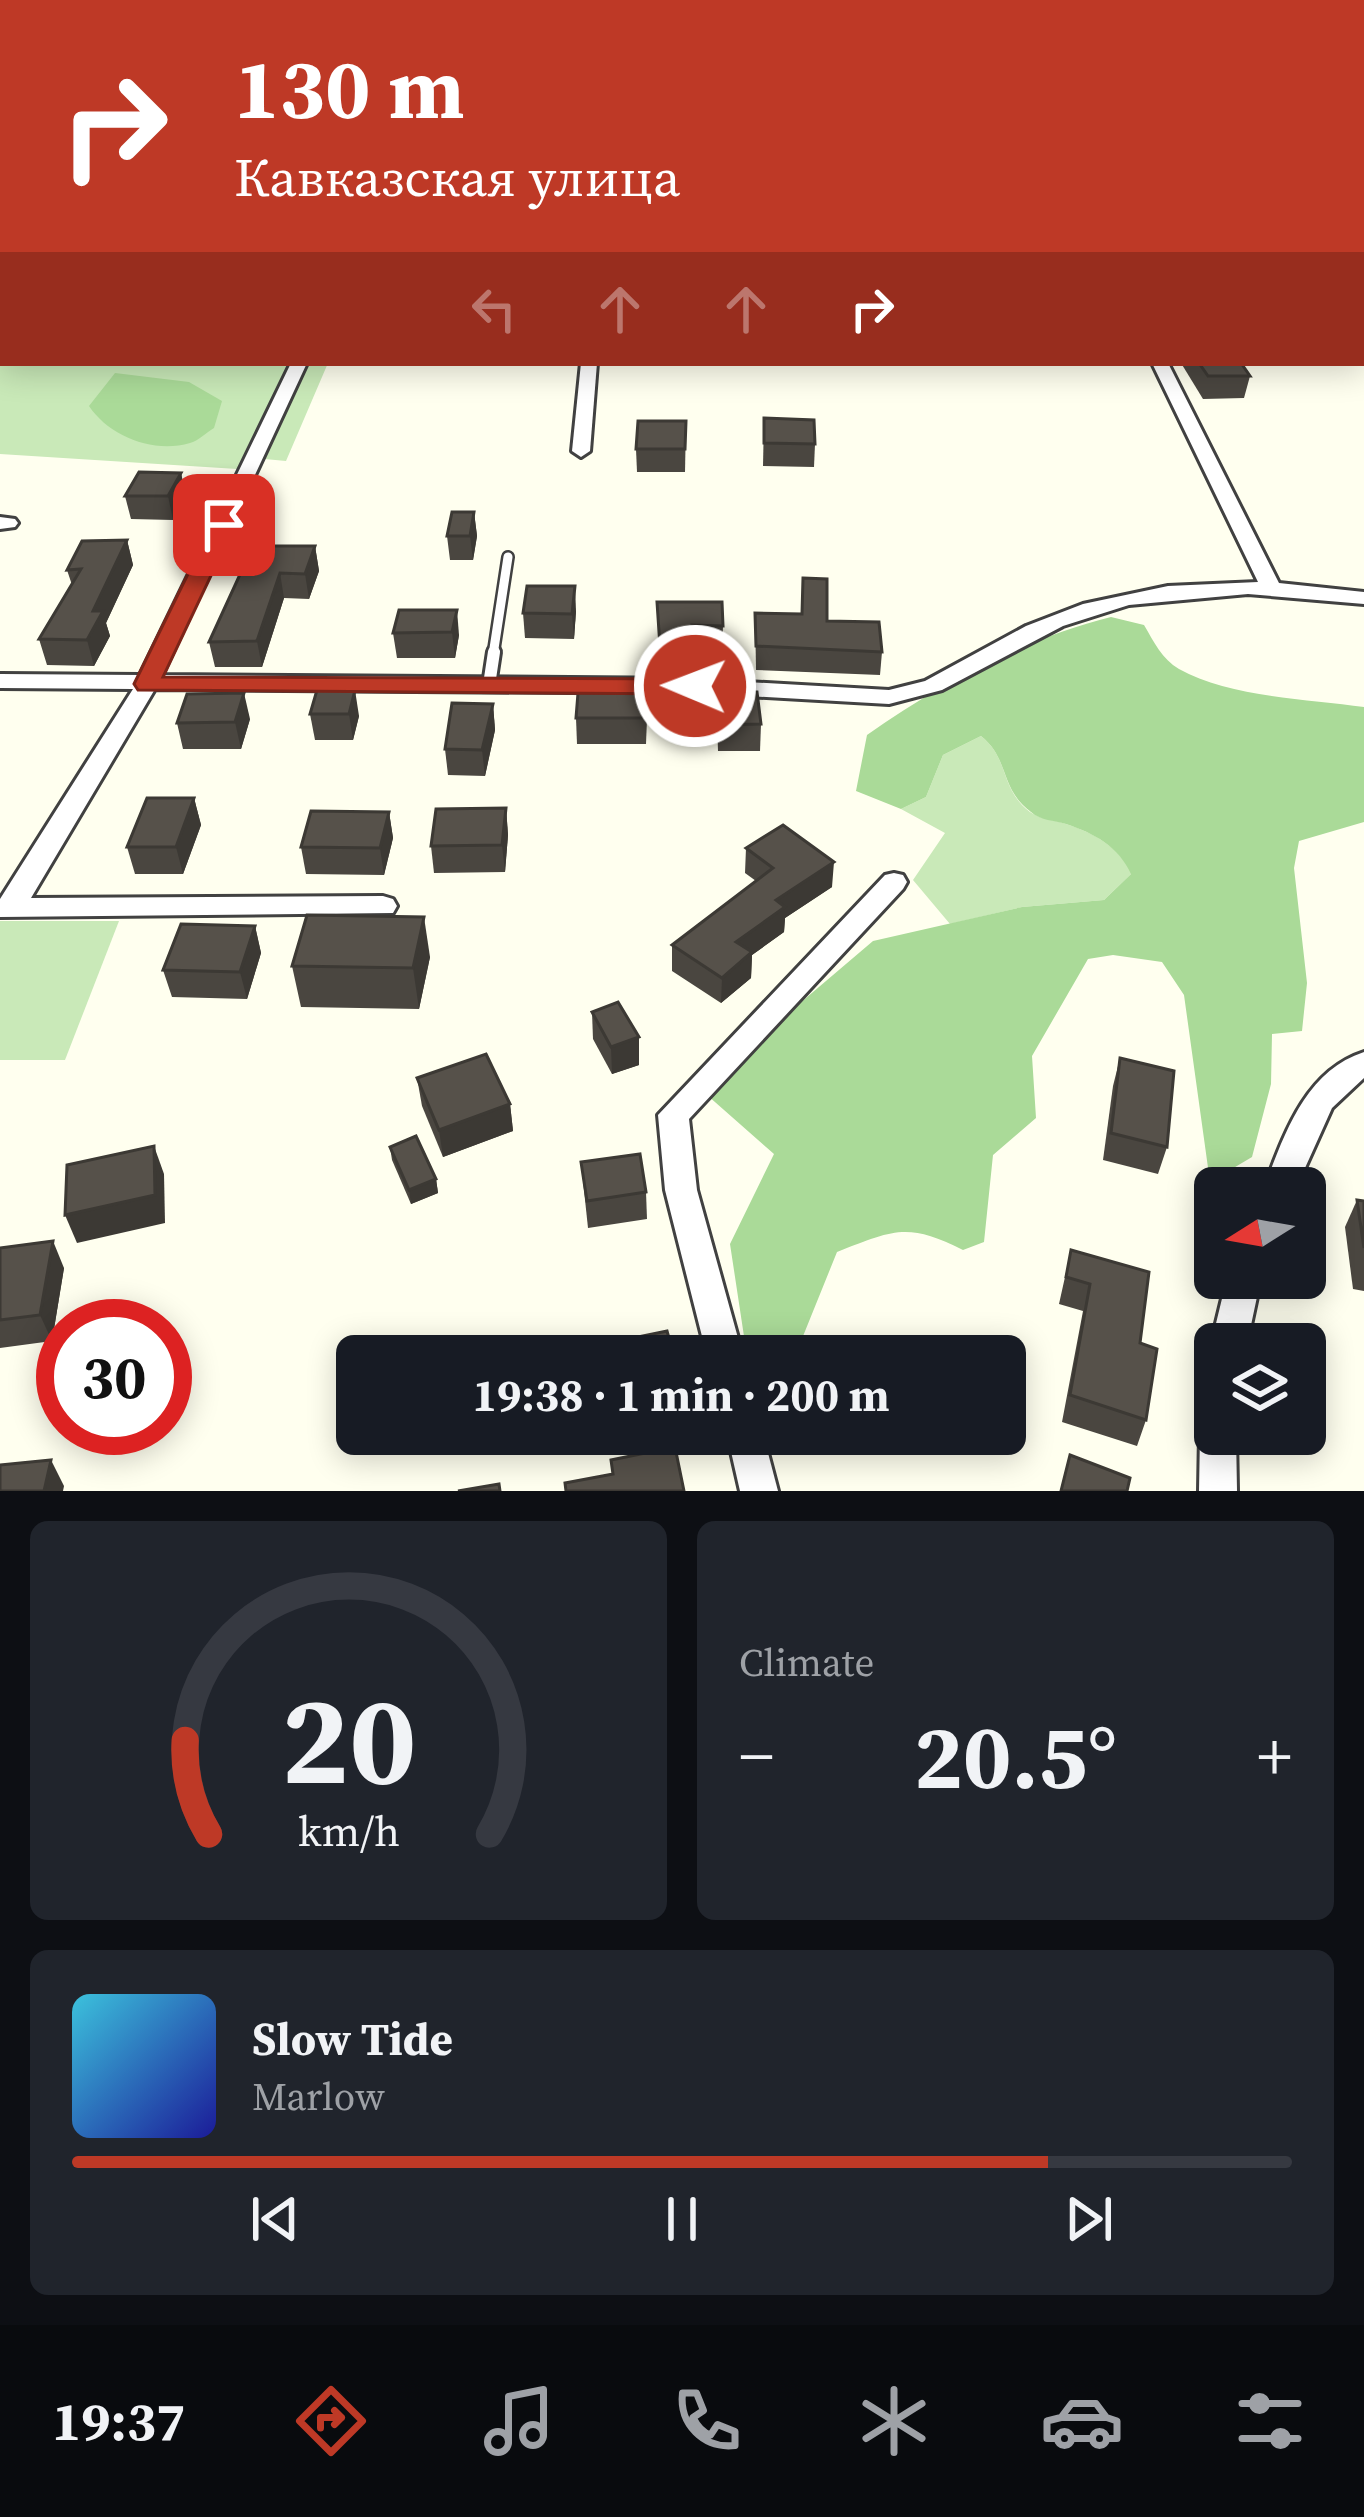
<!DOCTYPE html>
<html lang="en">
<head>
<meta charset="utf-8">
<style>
  body { margin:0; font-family:"Source Serif 4",serif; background:#20242c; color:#f1f3f6; height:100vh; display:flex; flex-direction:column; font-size:45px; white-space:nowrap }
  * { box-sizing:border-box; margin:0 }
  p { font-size:39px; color:#9ea1a6 }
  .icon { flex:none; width:66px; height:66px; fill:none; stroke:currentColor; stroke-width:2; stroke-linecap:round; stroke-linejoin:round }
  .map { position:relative; height:1491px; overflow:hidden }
  .details { display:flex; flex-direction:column; gap:30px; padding:30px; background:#0d0f14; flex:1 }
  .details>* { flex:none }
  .top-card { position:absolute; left:0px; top:0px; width:1365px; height:366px; box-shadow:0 6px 30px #0003; background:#be3926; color:#fff; overflow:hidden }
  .needle { width:78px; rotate:259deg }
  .tools { position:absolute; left:1194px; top:1167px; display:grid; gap:24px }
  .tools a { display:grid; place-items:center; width:132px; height:132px; border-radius:18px; background:#171b24; box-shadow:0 6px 30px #0003; font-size:60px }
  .speed { position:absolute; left:36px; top:1299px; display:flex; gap:24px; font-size:60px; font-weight:700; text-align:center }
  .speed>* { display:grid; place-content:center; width:156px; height:156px; border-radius:50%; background:#171b24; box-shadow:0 6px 30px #0003; line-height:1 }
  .speed .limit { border:18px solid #d22; background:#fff; color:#111 }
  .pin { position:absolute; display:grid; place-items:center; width:102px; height:102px; color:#fff; margin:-51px; border-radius:24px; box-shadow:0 6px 18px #0006 }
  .me { position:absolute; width:132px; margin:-66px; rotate:271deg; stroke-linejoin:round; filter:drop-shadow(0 0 9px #0008) }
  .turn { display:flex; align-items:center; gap:42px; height:252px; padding:0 36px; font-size:54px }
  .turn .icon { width:156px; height:156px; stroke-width:2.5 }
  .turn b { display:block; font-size:84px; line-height:102px }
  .lanes { display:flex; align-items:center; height:114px; padding:0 36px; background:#0003; justify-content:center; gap:60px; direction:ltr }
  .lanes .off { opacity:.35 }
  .big { font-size:90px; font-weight:700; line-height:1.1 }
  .details .widget { flex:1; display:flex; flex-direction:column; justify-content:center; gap:18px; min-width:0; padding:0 42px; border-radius:18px; background:#20242c }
  .details .dial { align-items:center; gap:0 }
  .dial svg { height:312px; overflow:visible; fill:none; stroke:#363941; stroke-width:7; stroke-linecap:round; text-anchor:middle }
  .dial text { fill:#f1f3f6; stroke:none }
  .song { display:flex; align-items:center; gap:36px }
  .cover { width:144px; height:144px; border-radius:18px; background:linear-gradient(135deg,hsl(190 70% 55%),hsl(240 70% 35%)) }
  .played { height:12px; border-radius:6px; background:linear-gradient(90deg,#be3926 80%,#363941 80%) }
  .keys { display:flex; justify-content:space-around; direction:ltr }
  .heat { display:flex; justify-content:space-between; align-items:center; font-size:66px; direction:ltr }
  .details .tiles { flex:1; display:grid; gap:30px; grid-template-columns:1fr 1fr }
  .widget:last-child { grid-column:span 2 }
  .trip { position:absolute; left:336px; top:1335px; width:690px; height:120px; border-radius:18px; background:#171b24; box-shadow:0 6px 30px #0003; font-weight:700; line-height:120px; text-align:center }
  .dock { display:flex; height:192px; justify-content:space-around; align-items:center; background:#090b0e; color:#9ea1a6 }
  .dock .icon { width:84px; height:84px }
  .dock .selected { color:#be3926 }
  .dock b { font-size:54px; color:#f1f3f6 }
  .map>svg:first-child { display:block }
  .green { fill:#c9e9b8 }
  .forest { fill:#aada98 }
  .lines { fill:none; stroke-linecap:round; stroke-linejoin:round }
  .service-far2-casing { stroke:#414141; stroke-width:9 }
  .service-far1-casing { stroke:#414141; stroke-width:14 }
  .service-casing { stroke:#414141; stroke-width:18 }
  .minor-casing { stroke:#414141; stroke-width:6 }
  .service-far2 { stroke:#fff; stroke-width:6 }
  .service-far1 { stroke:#fff; stroke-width:9 }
  .service { stroke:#fff; stroke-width:12 }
  .minor { fill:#fff; fill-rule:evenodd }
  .wall { fill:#4a4640 }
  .shaded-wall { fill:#3c3934 }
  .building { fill:#56514a; stroke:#3c3934; stroke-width:3 }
  .route { fill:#be3926; stroke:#7c2519; stroke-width:3 }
</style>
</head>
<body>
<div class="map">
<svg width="1364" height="1491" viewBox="0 0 1364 1491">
  <rect width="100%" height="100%" fill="#ffffef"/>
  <!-- green -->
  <g class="green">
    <path d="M0,0H324L3,3V363H328L286,461L245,457L237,469L0,454Z"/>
    <path d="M981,736C1010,759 999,788 1030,812C1041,820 1054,819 1066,824C1094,833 1119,847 1132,873L1104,900L1022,907L950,924L913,880L945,833L901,809L926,797L943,755Z"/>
    <path d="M0,921H119L65,1060H0Z"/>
  </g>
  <!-- forest -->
  <g class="forest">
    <path d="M115,373L189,382L222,401L214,428C207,432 198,441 190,443C153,454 109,436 89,406Z"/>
    <path d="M1111,617L1144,625C1154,642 1162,659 1179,669C1228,697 1308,699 1364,707V822L1299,841L1294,868L1307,983L1302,1031L1272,1034L1271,1084L1252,1157L1210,1182L1184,995L1162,962L1113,955L1088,959L1032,1056L1036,1118L993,1155L984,1242L963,1250C907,1222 894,1230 837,1252L795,1356H747L730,1244L774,1154L707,1095L739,1055L873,941L1022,907L1104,900L1131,874C1119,847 1094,833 1066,824C1054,820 1041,821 1031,812C999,788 1010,759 981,736L943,755L926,797L901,809L856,791L867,735C942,682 1022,640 1111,617Z"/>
  </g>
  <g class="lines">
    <!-- service-far2 casing -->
    <g class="service-far2-casing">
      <path id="service-far2" d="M102,3L106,0"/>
    </g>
    <!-- service-far1 casing -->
    <g class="service-far1-casing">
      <path id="service-far1" d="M493,655L508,557"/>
    </g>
    <!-- service casing -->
    <g class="service-casing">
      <path id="service" d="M489,685L494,652"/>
    </g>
    <!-- minor casing -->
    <g class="minor-casing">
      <g id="minor">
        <rect x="642" y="0" width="10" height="3"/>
        <rect x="811" y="0" width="10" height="3"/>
        <path d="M1151,0H1162L1164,3H1153Z"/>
        <rect x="0" y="117" width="3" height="8"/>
        <rect x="1362" y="127" width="2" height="8"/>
        <path d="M1362,268L1364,269V280L1362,279Z"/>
        <rect x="1362" y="309" width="2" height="10"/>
        <path d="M291,363H307L162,675L695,679L889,690L925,681L1026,626L1083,604L1168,586L1258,582L1152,363H1168L1279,583L1364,592V604L1248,594L1129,605L1063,626L942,690L889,704L695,693L155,689L31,898L383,896L393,899L397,906L393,913L0,917V899L133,689L0,688V674L140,675Z"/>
        <path d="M581,363H597L590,451L581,457L572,451Z"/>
        <path d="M0,517L15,519L18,523L15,527L0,529Z"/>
        <path d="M894,873L903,875L907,882L903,889L689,1119L697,1190L743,1356H707L665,1190L658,1115L885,875Z"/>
        <path d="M1364,1052V1078L1332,1108L1296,1188H1264C1284,1135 1305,1071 1364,1052Z"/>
        <path d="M1227,1278H1261L1247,1344H1215V1352L1211,1344Z"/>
        <path d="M1215,1417V1434H1236L1237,1491H1199L1200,1434L1205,1421Z"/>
        <path d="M727,1434H763L778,1491H740Z"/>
      </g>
    </g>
    <!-- service-far2 -->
    <use href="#service-far2" class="service-far2"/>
    <!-- service-far1 -->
    <use href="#service-far1" class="service-far1"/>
    <!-- service -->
    <use href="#service" class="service"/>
    <!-- minor -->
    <use href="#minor" class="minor"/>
  </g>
  <!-- wall -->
  <g class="wall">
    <path d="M1192,0H1364V53H1362V3H1194Z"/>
    <path d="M1181,363H1241L1250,376L1244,398L1203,399Z"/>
    <path d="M764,418L815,444L814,467L763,466Z"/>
    <path d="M686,421L685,472H637L636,449Z"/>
    <path d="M181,473L186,497L173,520L131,519L125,496Z"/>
    <path d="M474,512L477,536L473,560H450L447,536Z"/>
    <path d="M127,540L133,565L106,623L110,636L94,666L47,665L39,639L72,585L67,570Z"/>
    <path d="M253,546H315L319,571L309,599L284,598L262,667H215L209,642Z"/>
    <path d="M657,602L723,626L722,651H694V672L660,673Z"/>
    <path d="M399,610L459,635L455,658H397L393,633Z"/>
    <path d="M576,611L574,639L525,638L523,613Z"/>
    <path d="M755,613L827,621L882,652L880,675L756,670Z"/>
    <path d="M317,690L359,716L353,740H315L310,714Z"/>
    <path d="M716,692L761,724L760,751H718Z"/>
    <path d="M578,693L647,719L646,744H577L576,718Z"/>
    <path d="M493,704L495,730L485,776L448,775L445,749Z"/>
    <path d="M250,719L241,749H183L177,723Z"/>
    <path d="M194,798L201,825L183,874H135L127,847Z"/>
    <path d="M506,808L508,835L505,872L434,873L431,846Z"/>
    <path d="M389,812L393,838L384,875L306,874L301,847Z"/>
    <path d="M746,848L832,887L785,918L784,932L752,955L751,978L721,1003L672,971V945L756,881L745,873Z"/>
    <path d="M255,926L261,953L247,999L172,997L163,970Z"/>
    <path d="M430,957L419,1009L301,1007L292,966Z"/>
    <path d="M592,1012L639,1037V1065L612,1074L593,1039Z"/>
    <path d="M1120,1058L1167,1147L1158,1174L1103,1160L1113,1086Z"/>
    <path d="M417,1078L510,1104L513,1131L443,1157L422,1106Z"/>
    <path d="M390,1147L436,1179L438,1193L411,1204L392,1160Z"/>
    <path d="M581,1162L646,1192L647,1219L588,1228Z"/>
    <path d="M1357,1200L1364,1201V1291L1353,1289L1345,1227Z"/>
    <path d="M0,1248L64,1268L52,1341L0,1348Z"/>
    <path d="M1071,1250L1140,1343L1146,1420L1137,1446L1062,1422L1083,1311L1059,1304Z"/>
  </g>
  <!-- shaded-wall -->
  <g class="shaded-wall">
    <path d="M181,473L186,497L173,520L168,496Z"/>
    <path d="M474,512L477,536L473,560L470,536Z"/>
    <path d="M127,540L133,565L106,623L110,636L94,666L87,640L93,611Z"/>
    <path d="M315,546L319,571L309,599L305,574Z"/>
    <path d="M280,573L284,598L262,667L257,641Z"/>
    <path d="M575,586L576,611L574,639L572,614Z"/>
    <path d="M457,610L459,635L455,658L452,632Z"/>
    <path d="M355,690L359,716L353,740L349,714Z"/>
    <path d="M244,693L250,719L241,749L235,722Z"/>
    <path d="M493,704L495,730L485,776L482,750Z"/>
    <path d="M194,798L201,825L183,874L176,847Z"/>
    <path d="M506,808L508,835L505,872L502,845Z"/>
    <path d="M389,812L393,838L384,875L380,848Z"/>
    <path d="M834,862L832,887L785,918L784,932L752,955L751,978L721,1003L722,978L736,942L776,900Z"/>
    <path d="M424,917L430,957L419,1009L413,968Z"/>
    <path d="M255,926L261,953L247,999L240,972Z"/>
    <path d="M639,1037V1065L612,1074L611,1047Z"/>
    <path d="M510,1104L513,1131L443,1157L439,1130Z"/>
    <path d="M154,1146L164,1174L165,1223L77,1243L65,1215Z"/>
    <path d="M436,1179L438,1193L411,1204L409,1190Z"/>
    <path d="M53,1241L64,1268L52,1341L40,1315Z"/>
    <path d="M51,1460L64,1486L63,1491H44Z"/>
  </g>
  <!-- building -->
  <g class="building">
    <path d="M498,0H559L558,3H496Z"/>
    <path d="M596,0H617L616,3H595Z"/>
    <path d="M855,0H877L878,3H856Z"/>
    <path d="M926,0H993V3H927Z"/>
    <path d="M1113,0H1139L1141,3H1114Z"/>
    <path d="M1206,0H1362L1364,39H1362V3H1209Z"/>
    <path d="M1199,363H1241L1250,376H1208Z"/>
    <path d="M764,418L814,420L815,444L764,443Z"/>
    <path d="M638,421H686L685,449H636Z"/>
    <path d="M139,472L181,473L168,496H125Z"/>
    <path d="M452,512H474L470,536H447Z"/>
    <path d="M127,540L93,611H103L87,640L39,639L81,569L67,570L82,541Z"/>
    <path d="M253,546H315L305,574L280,573L257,641L209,642Z"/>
    <path d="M803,578L827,579V621L879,622L882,652L756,646L755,613L802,614Z"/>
    <path d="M527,586H575L572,614L523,613Z"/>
    <path d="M657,602H722L723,626L692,625L694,646L660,647Z"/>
    <path d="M399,610H457L452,632L393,633Z"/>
    <path d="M317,690H355L349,714H310Z"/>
    <path d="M716,692H757L761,724L718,725Z"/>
    <path d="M244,693L235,722L177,723L187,694Z"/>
    <path d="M578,693H646L645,718H576Z"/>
    <path d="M452,703L493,704L482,750L445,749Z"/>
    <path d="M147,798H194L176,847H127Z"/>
    <path d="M506,808L502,845L431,846L436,809Z"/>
    <path d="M311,811L389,812L380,848L301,847Z"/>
    <path d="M783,825L834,862L776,900L785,907L736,942L752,952L722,978L672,945L773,868L746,848Z"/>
    <path d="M307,915L424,917L413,968L292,966Z"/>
    <path d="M181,924L255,926L240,972L163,970Z"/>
    <path d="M618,1002L639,1037L611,1047L592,1012Z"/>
    <path d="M486,1054L510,1104L439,1130L417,1078Z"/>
    <path d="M1120,1058L1174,1071L1167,1147L1111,1133Z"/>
    <path d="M416,1136L436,1179L409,1190L390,1147Z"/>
    <path d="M154,1146L155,1195L65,1215L67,1165Z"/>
    <path d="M640,1154L646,1192L587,1201L581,1162Z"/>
    <path d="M1357,1200L1364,1201V1248Z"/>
    <path d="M53,1241L40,1315L0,1320V1248Z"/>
    <path d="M1071,1250L1149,1272L1140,1343L1157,1349L1146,1420L1070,1395L1090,1284L1066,1277Z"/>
    <path d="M667,1331L674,1356H612L609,1343Z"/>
    <path d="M675,1447L684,1491H566L565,1483L613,1474L611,1460Z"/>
    <path d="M1070,1455L1130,1478L1127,1491H1061Z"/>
    <path d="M51,1460L44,1491H0V1465Z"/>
    <path d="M499,1484L500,1491H458Z"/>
  </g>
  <!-- route -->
  <path class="route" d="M224,519L235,525L163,677L695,679L708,686L695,694L138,690L134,684L212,525Z"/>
</svg>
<div class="tools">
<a><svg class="needle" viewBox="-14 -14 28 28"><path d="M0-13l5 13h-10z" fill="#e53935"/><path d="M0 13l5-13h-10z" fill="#9ea1a6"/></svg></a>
<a><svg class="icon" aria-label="layers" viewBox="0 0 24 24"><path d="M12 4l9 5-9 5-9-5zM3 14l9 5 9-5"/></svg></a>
</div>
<div class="speed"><div class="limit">30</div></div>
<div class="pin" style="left:224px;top:525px;background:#d93025"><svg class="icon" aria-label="arrive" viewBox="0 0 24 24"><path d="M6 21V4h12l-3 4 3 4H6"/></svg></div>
<svg class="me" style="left:695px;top:686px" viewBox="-20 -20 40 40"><circle r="17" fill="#be3926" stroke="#fff" stroke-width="3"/><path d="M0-11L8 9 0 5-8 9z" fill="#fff"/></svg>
<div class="trip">19:38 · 1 min · 200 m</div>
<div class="top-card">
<div class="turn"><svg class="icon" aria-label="right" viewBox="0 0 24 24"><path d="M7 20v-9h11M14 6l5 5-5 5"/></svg><div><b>130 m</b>Кавказcкая улица</div></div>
<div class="lanes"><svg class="icon off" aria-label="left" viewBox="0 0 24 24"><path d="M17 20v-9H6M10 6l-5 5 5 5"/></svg><svg class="icon off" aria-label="ahead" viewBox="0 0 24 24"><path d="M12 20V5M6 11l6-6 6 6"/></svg><svg class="icon off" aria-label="ahead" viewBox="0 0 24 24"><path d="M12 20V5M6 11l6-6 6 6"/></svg><svg class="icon" aria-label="right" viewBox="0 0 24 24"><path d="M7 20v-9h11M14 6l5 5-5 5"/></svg></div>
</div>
</div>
<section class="details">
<div class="tiles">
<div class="widget dial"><svg viewBox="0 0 100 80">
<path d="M14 69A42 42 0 1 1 86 69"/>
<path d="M14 69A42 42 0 0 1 8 45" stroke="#be3926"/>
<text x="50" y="56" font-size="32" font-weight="700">20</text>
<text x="50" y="72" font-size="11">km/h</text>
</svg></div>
<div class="widget"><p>Climate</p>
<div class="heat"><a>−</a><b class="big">20.5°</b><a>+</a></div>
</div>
<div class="widget">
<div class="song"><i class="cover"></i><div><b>Slow Tide</b><p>Marlow</p></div></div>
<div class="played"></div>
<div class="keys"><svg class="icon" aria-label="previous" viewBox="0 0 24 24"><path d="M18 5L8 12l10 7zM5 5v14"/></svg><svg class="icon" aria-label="pause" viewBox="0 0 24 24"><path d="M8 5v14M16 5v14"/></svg><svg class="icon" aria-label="next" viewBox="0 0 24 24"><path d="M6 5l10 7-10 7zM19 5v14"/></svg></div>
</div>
</div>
</section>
<nav class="dock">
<b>19:37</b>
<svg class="icon selected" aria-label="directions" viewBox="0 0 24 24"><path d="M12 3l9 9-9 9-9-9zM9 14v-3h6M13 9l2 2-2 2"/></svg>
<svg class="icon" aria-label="music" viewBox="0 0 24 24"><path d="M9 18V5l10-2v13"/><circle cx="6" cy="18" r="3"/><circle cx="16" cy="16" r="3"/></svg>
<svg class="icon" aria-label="phone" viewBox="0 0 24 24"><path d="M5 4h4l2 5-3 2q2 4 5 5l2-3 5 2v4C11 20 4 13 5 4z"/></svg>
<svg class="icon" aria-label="climate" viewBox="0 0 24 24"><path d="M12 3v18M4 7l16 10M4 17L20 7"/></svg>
<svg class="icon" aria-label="car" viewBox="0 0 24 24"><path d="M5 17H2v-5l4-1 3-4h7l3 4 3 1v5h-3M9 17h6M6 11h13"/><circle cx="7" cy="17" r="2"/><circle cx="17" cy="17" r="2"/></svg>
<svg class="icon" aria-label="filters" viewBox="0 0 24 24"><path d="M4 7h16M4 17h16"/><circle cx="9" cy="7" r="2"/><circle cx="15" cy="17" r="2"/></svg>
</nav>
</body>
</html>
